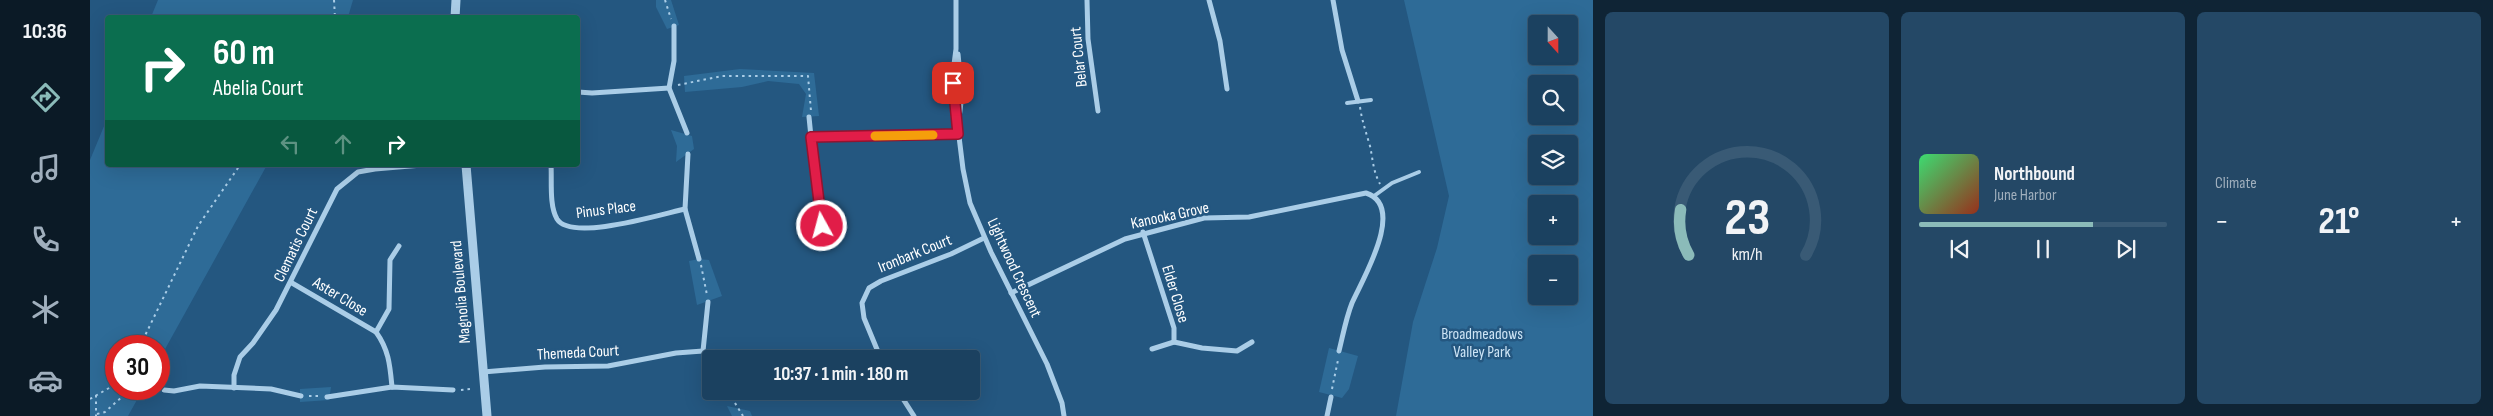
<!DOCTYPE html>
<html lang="en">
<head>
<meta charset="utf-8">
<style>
  body { margin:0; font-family:"Sofia Sans Condensed",sans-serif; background:#244866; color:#f1f3f6; height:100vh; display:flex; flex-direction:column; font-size:19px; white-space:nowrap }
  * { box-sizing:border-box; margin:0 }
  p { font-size:16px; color:#a0afbd }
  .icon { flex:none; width:28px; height:28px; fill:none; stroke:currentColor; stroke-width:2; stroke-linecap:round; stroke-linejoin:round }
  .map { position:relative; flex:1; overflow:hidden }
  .panel { display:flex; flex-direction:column; gap:12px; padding:12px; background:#0f2435; width:900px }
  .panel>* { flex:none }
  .hud { position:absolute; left:15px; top:15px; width:475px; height:152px; border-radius:5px; box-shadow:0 5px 20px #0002,0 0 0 1px #395a75; background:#0b6e4f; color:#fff; overflow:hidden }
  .needle { width:32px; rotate:159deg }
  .tools { position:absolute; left:1438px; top:15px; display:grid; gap:10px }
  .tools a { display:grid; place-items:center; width:50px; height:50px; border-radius:5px; background:#1b4160; box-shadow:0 5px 20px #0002,0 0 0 1px #395a75; font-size:25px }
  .speed { position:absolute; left:15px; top:335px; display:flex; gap:10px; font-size:25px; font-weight:700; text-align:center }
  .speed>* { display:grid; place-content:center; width:65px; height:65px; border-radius:50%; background:#1b4160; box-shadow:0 5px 20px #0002,0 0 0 1px #395a75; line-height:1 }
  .speed .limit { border:8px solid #d22; background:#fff; color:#111 }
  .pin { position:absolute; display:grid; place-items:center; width:42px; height:42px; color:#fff; margin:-21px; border-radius:10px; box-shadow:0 2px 8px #0006 }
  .me { position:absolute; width:55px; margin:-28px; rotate:353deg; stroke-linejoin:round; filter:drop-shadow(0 0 4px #0008) }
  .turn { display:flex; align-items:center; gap:18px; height:105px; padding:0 25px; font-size:22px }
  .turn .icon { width:65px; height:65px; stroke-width:2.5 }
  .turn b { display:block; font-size:35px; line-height:42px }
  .lanes { display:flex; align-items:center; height:48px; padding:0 25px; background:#0003; justify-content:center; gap:25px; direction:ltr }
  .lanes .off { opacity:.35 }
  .big { font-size:38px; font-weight:700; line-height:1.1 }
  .panel .tile { flex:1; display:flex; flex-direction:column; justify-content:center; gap:8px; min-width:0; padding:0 18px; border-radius:8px; background:#244866 }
  .panel .dial { align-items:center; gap:0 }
  .dial svg { height:130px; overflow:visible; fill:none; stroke:#395a75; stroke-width:7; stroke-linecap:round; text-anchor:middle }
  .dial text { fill:#f1f3f6; stroke:none }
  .song { display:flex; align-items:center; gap:15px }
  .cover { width:60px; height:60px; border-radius:8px; background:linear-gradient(135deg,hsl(140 70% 55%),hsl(10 70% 35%)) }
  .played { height:5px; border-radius:2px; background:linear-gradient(90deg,#8bbbb9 70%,#395a75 70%) }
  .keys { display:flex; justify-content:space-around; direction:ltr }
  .heat { display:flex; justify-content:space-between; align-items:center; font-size:28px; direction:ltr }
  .panel .tiles { flex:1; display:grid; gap:12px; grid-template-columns:repeat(3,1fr) }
  .trip { position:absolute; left:612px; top:350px; width:278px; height:50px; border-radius:5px; background:#1b4160; box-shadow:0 5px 20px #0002,0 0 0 1px #395a75; font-weight:700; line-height:50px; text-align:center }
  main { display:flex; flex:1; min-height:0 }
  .tabs { display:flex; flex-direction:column; width:90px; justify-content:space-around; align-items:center; background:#0b1a26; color:#a0afbd }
  .tabs .icon { width:35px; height:35px }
  .tabs .selected { color:#8bbbb9 }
  .tabs b { font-size:22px; color:#f1f3f6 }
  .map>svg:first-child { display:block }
  .green { fill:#2e6b97; fill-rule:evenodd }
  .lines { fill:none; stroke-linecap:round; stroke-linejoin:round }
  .path { stroke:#aacde7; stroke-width:2; stroke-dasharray:2.5 4; stroke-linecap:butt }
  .service { stroke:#aacde7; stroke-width:4 }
  .minor { stroke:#aacde7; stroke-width:5 }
  .tertiary { stroke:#aacde7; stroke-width:9 }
  .route-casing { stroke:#92132f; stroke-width:12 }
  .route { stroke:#e11d48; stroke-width:9 }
  .slow { stroke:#f59e0b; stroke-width:9 }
  .labels { text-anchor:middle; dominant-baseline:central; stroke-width:5; stroke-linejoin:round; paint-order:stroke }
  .street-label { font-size:16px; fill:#fff; stroke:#245780 }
  .park-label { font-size:16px; fill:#cde4f5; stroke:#245780 }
</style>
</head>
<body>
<main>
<nav class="tabs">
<b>10:36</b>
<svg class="icon selected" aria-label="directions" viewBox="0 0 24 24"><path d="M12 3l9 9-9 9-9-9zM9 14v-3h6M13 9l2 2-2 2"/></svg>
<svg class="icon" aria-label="music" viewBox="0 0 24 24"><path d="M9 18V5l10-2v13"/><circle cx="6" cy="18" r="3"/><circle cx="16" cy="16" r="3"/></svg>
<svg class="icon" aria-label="phone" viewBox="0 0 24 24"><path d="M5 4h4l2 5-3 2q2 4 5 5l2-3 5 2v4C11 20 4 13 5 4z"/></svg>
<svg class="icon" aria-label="climate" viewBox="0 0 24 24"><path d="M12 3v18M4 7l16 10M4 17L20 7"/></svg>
<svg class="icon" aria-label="car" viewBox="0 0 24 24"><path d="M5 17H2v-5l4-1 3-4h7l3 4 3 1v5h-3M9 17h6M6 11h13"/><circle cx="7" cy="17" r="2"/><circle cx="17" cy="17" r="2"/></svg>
</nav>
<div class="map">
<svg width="1503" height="416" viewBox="0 0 1503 416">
  <rect width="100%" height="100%" fill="#245780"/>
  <!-- green -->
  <g class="green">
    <path d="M68,0H263L258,17H61Z"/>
    <path d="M566,0H581L589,25L577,29L566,7Z"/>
    <path d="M1314,0H1503V416H1306L1323,322L1347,248L1359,196ZM1446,24H1479V56H1446ZM1446,84H1479V116H1446ZM1446,144H1479V176H1446ZM1446,204H1479V236H1446ZM1446,264H1479V296H1446Z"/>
    <path d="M650,69L724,73L729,116L712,117L716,94L709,84L678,81L652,87L595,92L594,76Z"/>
    <path d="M17,119L18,165H177L69,360V346H26V389H53L38,416H0V160Z"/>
    <path d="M581,130L602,136L604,149L586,162L587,146Z"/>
    <path d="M609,259L619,260L632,296L607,305L599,261Z"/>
    <path d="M1239,348L1268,356L1259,389L1252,398L1229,392Z"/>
    <path d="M241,387L239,400L210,402V389Z"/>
    <path d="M637,406L660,411L662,416H642Z"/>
  </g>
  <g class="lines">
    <!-- path -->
    <g class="path">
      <path d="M244,0L245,18"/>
      <path d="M575,0L581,19"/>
      <path d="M588,85L632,76H718L721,111"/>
      <path d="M1270,107C1272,121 1276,132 1280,146C1283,160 1283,171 1290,184"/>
      <path d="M611,265L617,295"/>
      <path d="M50,346L108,226L150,165"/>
      <path d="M1242,389L1248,360"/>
      <path d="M371,390L381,389"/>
      <path d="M6,395V416"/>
      <path d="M219,396H229"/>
      <path d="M0,399L26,384"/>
      <path d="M645,403L653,416"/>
      <path d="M7,414L15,412L33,396L67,390"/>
    </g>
    <!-- service -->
    <g class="service">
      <path d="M1257,103L1281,100"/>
      <path d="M1284,196L1302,183L1329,172"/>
    </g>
    <!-- minor -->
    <g class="minor">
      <path d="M866,0V49L863,72L864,96L873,169L880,203L901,252L957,364L972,403L974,416"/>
      <path d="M997,0L998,39L1008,111"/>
      <path d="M1119,0L1130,41L1137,89"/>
      <path d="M1243,0L1252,50L1268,101"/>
      <path d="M584,26V61L579,88L597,133"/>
      <path d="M868,54L872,95L869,118"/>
      <path d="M488,92L502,93L579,88"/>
      <path d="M719,117L721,137"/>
      <path d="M598,154L595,209L609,259"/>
      <path d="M461,165C462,181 459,205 467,219C481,242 572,214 595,209"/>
      <path d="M732,226L721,137L868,134"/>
      <path d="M1053,232L1084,328V342L1112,348L1147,351L1162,342"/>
      <path d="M202,283L286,332C299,350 300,366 302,387"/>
      <path d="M921,293L1035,239L1114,218L1159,217L1276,193C1317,206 1272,280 1262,303C1256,318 1253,335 1249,351"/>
      <path d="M618,302L613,351L622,359"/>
      <path d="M286,332L299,309L300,260L309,246"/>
      <path d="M1062,349L1084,342"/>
      <path d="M791,359L774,318L772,303L779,288L791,281L861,254L894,238"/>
      <path d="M393,372L455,367L518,366L586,353L613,351"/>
      <path d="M144,388V375L150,357L163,343L186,310L247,189L268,172L285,169L332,165"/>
      <path d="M74,390L84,391L110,386L181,389L211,396"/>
      <path d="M640,391L642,396"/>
      <path d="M808,391L824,416"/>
      <path d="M237,397L302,387L363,390"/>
      <path d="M1237,416L1241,397"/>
    </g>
    <!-- tertiary -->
    <g class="tertiary">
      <path d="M365,18L366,0"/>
      <path d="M376,165L397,416"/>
    </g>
  </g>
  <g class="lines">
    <!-- route casing -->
    <g class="route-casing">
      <path id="route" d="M732,226L721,137L868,134L863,83"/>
    </g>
    <!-- route -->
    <use href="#route" class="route"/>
    <!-- slow -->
    <path class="slow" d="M785,136L843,135"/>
  </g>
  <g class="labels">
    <!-- street labels -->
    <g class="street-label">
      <text transform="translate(989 57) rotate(-96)">Belar Court</text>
      <text transform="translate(516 210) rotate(-7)">Pinus Place</text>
      <text transform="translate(1080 216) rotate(-12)">Kanooka Grove</text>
      <text transform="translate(206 245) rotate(-64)">Clematis Court</text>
      <text transform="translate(825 254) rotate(-22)">Ironbark Court</text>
      <text transform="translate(924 268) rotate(65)">Lightwood Crescent</text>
      <text transform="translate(371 292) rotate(-95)">Magnolia Boulevard</text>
      <text transform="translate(1085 294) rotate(73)">Elder Close</text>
      <text transform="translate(250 297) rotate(31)">Aster Close</text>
      <text transform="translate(488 353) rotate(-3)">Themeda Court</text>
    </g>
    <!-- park labels -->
    <g class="park-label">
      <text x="1392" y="334">Broadmeadows<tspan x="1392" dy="18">Valley Park</tspan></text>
    </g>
  </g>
</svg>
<div class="tools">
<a><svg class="needle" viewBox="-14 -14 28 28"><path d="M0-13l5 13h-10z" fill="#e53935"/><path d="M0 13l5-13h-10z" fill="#a0afbd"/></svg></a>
<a><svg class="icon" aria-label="search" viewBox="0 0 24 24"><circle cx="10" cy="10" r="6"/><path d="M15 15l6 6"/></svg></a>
<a><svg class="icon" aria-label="layers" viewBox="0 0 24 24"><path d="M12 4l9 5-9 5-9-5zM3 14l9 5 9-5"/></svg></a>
<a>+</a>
<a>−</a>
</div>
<div class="speed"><div class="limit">30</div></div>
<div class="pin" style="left:863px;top:83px;background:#d93025"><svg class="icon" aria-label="arrive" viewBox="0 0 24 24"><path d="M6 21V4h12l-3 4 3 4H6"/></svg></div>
<svg class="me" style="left:732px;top:226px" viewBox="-20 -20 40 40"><circle r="17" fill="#e11d48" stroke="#fff" stroke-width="3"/><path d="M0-11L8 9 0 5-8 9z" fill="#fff"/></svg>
<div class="trip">10:37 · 1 min · 180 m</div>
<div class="hud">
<div class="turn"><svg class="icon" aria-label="right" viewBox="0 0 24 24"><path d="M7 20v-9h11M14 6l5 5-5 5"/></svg><div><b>60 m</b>Abelia Court</div></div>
<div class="lanes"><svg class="icon off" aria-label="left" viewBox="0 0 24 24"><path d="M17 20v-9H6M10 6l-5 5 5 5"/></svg><svg class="icon off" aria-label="ahead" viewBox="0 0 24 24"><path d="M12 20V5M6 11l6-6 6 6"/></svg><svg class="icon" aria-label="right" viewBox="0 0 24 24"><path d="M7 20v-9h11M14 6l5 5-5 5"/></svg></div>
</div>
</div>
<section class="panel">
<div class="tiles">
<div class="tile dial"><svg viewBox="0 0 100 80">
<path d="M14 69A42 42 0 1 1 86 69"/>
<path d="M14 69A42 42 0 0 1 9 41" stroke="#8bbbb9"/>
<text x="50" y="56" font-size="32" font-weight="700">23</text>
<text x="50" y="72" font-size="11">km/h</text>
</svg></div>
<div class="tile">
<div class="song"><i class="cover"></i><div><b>Northbound</b><p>June Harbor</p></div></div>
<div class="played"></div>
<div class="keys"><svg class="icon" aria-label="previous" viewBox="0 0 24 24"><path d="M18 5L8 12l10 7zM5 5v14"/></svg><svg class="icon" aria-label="pause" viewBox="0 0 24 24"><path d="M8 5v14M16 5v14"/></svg><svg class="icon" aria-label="next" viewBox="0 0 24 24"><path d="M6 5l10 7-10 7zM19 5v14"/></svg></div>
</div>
<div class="tile"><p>Climate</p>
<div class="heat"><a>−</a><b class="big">21°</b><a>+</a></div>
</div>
</div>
</section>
</main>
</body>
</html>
